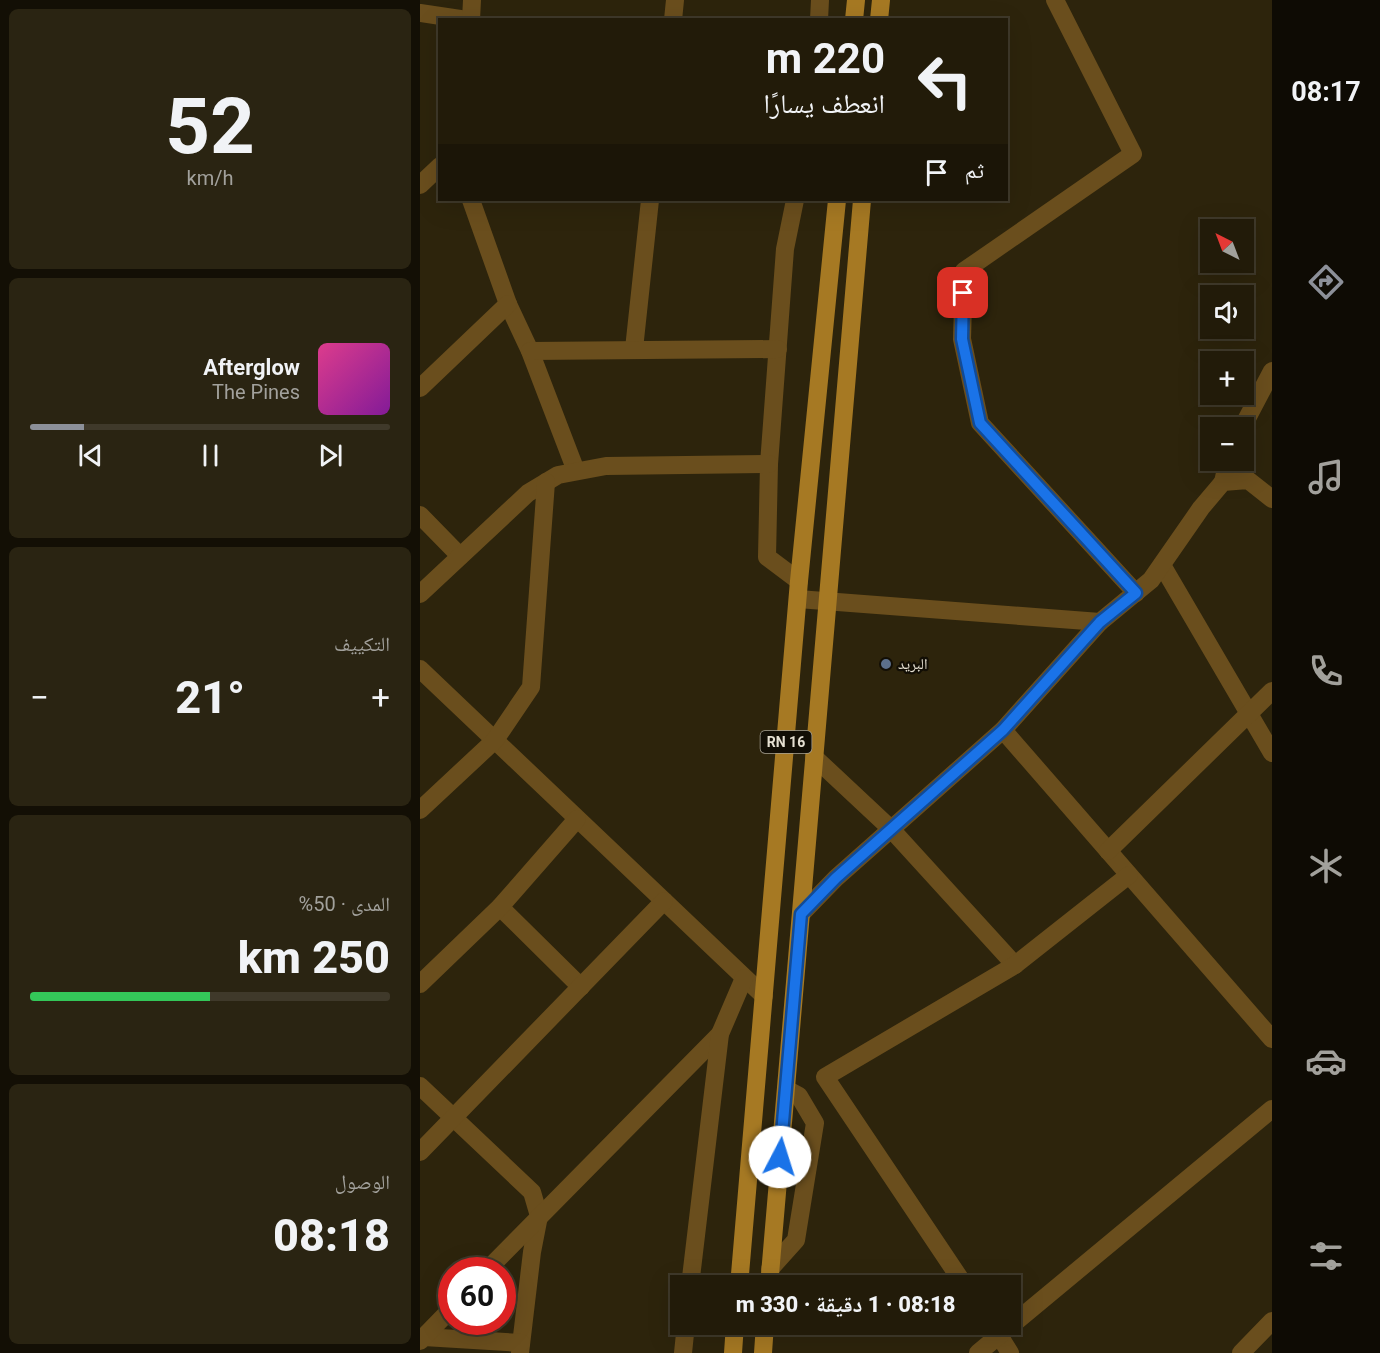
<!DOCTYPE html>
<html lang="ar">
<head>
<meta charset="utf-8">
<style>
  body { margin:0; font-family:Roboto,"Noto Naskh Arabic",sans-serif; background:#2a2412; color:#f1f3f6; direction:rtl; height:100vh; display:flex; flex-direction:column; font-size:22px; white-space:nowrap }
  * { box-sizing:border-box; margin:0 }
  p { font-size:20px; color:#a2a19c }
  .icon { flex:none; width:33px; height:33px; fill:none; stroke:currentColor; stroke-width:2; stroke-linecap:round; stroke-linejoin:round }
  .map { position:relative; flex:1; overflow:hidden; direction:ltr }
  .details { display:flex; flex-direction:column; gap:9px; padding:9px; background:#130f05; width:420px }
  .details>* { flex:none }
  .guide { position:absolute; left:18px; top:18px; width:570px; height:183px; border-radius:0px; box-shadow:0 6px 24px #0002,0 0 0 2px #3f392a; direction:rtl; background:#221b09; color:#f1f3f6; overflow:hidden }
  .needle { width:39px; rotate:318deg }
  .buttons { position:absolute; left:780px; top:219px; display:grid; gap:12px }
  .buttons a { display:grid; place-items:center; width:54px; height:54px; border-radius:0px; background:#221b09; box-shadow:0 6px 24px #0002,0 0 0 2px #3f392a; font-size:30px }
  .speed { position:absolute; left:18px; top:1257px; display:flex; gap:12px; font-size:30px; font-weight:700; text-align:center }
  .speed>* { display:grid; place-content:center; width:78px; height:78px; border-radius:50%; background:#221b09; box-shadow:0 6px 24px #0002,0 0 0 2px #3f392a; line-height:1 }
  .speed .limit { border:9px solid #d22; background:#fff; color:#111 }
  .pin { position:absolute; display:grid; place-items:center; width:51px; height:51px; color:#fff; margin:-26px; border-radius:12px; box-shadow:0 3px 9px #0006 }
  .me { position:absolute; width:66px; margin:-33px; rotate:5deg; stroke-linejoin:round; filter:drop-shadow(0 0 4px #0008) }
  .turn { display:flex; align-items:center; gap:21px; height:126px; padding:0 24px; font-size:27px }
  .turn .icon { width:78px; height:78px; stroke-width:2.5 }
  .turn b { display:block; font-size:42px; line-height:51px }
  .then { display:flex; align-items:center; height:57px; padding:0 24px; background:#0003; gap:12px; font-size:22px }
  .big { font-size:45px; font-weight:800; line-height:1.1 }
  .details .widget { flex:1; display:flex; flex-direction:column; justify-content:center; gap:9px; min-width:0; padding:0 21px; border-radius:9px; background:#2a2412 }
  .details .dial { align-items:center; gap:0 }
  .dial b { font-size:78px; line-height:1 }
  .song { display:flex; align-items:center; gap:18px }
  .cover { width:72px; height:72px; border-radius:9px; background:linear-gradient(135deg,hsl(330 70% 55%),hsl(290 70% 35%)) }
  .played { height:6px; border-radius:3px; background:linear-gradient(90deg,#8c9099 15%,#3f392a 15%) }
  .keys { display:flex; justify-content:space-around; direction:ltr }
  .heat { display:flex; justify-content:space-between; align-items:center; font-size:33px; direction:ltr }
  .charge { height:9px; border-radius:4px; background:linear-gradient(90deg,#34c759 50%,#3f392a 0) }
  .trip { position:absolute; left:250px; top:1275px; width:351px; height:60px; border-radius:0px; background:#221b09; box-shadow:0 6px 24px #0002,0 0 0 2px #3f392a; font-weight:800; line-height:60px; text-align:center; direction:rtl }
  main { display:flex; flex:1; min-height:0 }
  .menu { display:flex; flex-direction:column; width:108px; justify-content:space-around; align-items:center; background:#0e0b04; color:#a2a19c }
  .menu .icon { width:42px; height:42px }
  .menu .current { color:#8c9099 }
  .menu b { font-size:27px; color:#f1f3f6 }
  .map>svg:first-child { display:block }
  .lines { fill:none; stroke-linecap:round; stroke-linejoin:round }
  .street { stroke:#6a4e1d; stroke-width:18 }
  .primary { stroke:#a67923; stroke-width:18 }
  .route-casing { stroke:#114b97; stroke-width:15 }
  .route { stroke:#1a73e8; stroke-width:10 }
  .service-dot { fill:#5c6f8a; stroke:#120e05; stroke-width:2 }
  .labels { text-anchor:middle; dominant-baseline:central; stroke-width:4.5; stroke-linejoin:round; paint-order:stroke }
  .shield { fill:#120e05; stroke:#a6a194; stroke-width:1.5 }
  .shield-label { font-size:14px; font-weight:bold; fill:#e6e0d2 }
  .poi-label { font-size:15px; fill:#e6e0d2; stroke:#120e05; text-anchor:start }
</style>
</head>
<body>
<main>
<nav class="menu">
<b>08:17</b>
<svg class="icon current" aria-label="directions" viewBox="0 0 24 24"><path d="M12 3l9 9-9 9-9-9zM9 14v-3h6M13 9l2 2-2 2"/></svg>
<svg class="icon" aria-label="music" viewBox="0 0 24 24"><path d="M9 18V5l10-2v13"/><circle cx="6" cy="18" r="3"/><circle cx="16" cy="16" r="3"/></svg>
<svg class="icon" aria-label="phone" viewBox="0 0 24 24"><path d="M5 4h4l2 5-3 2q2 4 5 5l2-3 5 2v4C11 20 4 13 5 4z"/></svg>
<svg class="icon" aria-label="climate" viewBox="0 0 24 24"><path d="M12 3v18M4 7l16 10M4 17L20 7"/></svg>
<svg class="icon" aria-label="car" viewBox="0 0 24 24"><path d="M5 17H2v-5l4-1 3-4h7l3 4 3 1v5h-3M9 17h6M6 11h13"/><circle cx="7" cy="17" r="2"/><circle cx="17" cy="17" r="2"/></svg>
<svg class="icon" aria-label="filters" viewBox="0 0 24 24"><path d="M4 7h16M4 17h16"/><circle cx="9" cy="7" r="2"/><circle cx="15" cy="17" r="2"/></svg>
</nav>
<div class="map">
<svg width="852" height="1353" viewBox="0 0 852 1353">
  <rect width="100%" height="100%" fill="#2d240c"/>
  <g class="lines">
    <!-- street -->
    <g class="street">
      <path d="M635,0L713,154L544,271L542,339L560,423L716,593"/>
      <path d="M0,13L47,20"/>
      <path d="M51,20L52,0"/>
      <path d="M253,20L255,0"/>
      <path d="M399,20L400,0"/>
      <path d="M0,185L20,166"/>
      <path d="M51,200L88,304L110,351L156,471"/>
      <path d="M375,200L365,249L349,464L347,557L379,581"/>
      <path d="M214,349L230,200"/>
      <path d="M110,351L358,349"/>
      <path d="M0,388L88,304"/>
      <path d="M822,428L852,371"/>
      <path d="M803,482L808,460"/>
      <path d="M0,515L40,556"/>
      <path d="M742,565L852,753"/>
      <path d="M0,594L108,493L138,475L186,466L349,464"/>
      <path d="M378,599L680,622L731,580L781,508L803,482L828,480L852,499"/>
      <path d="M0,669L344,996"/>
      <path d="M583,730L852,1039"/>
      <path d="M394,757L471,829L595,965"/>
      <path d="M0,810L75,740L111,687L126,482"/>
      <path d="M688,851L852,691"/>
      <path d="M80,907L161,987"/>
      <path d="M381,914L416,878L583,730L680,622"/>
      <path d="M0,984L80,907L157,819"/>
      <path d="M0,1086L112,1192L119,1216L112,1252L100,1353"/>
      <path d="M0,1152L244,901"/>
      <path d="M350,1269L376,1240L395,1123L379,1096L366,1089"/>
      <path d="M67,1270L300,1034"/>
      <path d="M270,1286L300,1034L324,978"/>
      <path d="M545,1286L405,1077L595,965L709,875"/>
      <path d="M572,1324L590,1353"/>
      <path d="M4,1337L101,1343"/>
      <path d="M0,1341L32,1308"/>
      <path d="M263,1353L266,1324"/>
      <path d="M558,1353L852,1109"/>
      <path d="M821,1353L852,1321"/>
    </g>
    <!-- primary -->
    <g class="primary">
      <path d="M434,20L436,0"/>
      <path d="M459,20L461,0"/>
      <path d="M319,1286L379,581L417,200"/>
      <path d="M349,1286L442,200"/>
      <path d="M313,1353L315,1324"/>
      <path d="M343,1353L345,1324"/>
    </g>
  </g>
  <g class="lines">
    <!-- route casing -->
    <g class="route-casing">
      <path id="route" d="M360,1157L381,914L416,878L583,730L680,622L716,593L560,423L542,339L543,293"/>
    </g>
    <!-- route -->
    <use href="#route" class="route"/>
  </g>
  <!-- markers -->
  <circle class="service-dot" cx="466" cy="664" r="6"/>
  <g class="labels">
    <!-- shield labels -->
    <rect class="shield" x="340.5" y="731" width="51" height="22" rx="4.5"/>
    <g class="shield-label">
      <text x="366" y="742">RN 16</text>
    </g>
    <!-- poi labels -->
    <g class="poi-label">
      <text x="478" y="664">البريد</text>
    </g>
  </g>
</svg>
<div class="buttons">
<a><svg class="needle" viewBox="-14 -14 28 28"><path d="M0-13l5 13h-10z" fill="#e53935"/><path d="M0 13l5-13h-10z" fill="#a2a19c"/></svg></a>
<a><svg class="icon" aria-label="sound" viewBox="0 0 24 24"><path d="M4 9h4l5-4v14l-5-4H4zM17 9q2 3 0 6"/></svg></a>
<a>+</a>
<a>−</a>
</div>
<div class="speed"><div class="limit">60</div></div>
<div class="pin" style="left:543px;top:293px;background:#d93025"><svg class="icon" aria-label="arrive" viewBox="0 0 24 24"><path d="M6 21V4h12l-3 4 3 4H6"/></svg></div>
<svg class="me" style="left:360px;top:1157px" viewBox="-20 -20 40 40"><circle r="19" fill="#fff"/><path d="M0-13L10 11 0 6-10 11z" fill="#1a73e8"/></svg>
<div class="trip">08:18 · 1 دقيقة · 330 m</div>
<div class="guide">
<div class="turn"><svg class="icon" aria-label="left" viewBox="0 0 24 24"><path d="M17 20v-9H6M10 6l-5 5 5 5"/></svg><div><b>220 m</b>انعطف يسارًا</div></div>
<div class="then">ثم<svg class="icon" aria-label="arrive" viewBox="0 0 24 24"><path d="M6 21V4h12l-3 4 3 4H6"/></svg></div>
</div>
</div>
<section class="details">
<div class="widget dial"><b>52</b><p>km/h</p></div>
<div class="widget">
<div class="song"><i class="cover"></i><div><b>Afterglow</b><p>The Pines</p></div></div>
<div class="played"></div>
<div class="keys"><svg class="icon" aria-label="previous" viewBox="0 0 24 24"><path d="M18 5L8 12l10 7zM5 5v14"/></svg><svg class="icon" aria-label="pause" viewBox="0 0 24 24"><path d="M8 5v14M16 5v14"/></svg><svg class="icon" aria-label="next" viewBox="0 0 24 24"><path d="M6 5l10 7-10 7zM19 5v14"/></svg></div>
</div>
<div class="widget"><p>التكييف</p>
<div class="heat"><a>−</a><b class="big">21°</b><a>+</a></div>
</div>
<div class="widget"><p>المدى · 50%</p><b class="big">250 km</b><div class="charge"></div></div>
<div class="widget"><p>الوصول</p><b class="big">08:18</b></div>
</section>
</main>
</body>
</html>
